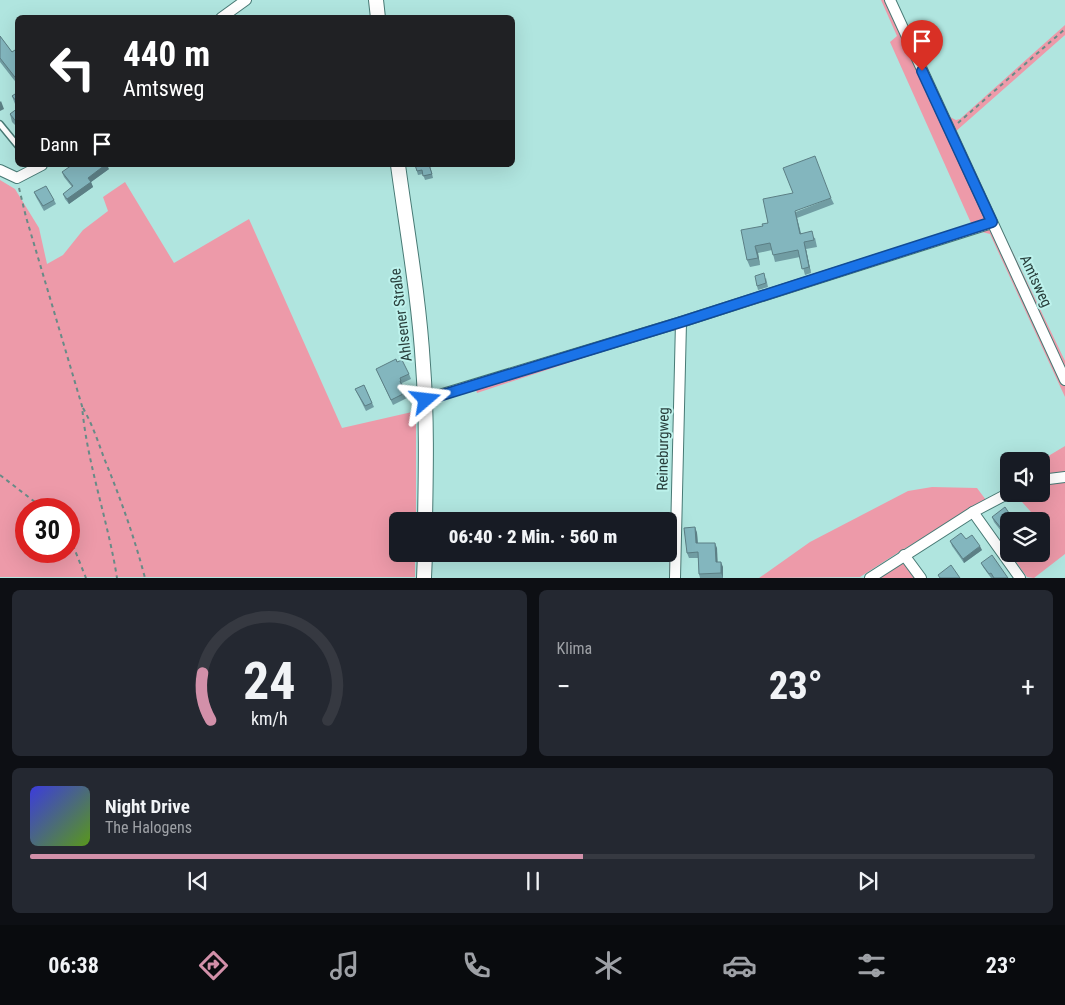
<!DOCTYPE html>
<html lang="de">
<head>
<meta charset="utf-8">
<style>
  body { margin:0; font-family:"Roboto Condensed",sans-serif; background:#242831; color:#f1f3f6; height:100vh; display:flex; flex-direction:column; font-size:19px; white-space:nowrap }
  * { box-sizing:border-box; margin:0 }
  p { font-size:16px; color:#9ea1a6 }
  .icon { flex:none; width:28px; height:28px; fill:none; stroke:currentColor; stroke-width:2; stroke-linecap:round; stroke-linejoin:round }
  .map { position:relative; height:578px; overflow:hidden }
  .drawer { display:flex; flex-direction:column; gap:12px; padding:12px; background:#0d0f14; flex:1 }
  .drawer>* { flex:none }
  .hud { position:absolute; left:15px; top:15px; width:500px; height:152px; border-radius:8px; box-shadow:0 5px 20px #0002; background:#202124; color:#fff; overflow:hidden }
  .buttons { position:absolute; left:1000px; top:452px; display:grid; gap:10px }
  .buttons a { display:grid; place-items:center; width:50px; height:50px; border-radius:8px; background:#171b24; box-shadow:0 5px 20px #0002; font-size:25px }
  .speed { position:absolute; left:15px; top:498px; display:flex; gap:10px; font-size:25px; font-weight:700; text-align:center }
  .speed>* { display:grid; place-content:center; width:65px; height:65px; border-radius:50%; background:#171b24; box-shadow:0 5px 20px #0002; line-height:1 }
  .speed .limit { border:8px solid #d22; background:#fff; color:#111 }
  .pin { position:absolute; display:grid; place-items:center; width:42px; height:42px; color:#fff; margin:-51px -21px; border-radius:50% 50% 50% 0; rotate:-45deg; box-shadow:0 0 5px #0007 }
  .pin .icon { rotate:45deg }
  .me { position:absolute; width:55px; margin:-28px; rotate:73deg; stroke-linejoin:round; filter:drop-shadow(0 0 4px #0008) }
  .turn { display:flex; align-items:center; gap:18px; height:105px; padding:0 25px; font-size:22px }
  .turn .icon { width:65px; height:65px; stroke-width:2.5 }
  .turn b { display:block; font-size:35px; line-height:42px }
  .then { display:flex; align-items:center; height:48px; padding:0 25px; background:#0003; gap:10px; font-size:19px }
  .big { font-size:38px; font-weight:800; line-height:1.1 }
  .drawer .widget { flex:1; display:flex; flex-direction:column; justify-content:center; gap:8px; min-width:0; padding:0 18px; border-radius:8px; background:#242831 }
  .drawer .dial { align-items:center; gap:0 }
  .dial svg { height:130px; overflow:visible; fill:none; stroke:#363941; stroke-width:7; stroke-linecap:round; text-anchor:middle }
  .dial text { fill:#f1f3f6; stroke:none }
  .song { display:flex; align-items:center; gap:15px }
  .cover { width:60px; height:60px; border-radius:8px; background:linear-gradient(135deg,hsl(240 70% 55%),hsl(90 70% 35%)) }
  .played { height:5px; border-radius:2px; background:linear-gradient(90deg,#d290a9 55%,#363941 55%) }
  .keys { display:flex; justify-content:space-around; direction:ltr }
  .heat { display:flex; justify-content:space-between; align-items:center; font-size:28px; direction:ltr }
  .drawer .tiles { flex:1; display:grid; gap:12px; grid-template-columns:1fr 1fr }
  .widget:last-child { grid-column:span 2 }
  .trip { position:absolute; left:389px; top:512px; width:288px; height:50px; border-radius:8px; background:#171b24; box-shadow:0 5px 20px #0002; font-weight:800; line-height:50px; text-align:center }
  .dock { display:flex; height:80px; justify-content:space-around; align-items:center; background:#090b0e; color:#9ea1a6 }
  .dock .icon { width:35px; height:35px }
  .dock .selected { color:#d290a9 }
  .dock b { font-size:22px; color:#f1f3f6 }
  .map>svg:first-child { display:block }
  .green { fill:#ed9aa9; fill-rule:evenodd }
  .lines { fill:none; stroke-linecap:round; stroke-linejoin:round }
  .lane-casing { stroke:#487a75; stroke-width:8 }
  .street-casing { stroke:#487a75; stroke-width:12 }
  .secondary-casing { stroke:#487a75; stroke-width:16 }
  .path { stroke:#678b87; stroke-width:2; stroke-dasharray:4 4; stroke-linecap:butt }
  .lane { stroke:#fff; stroke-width:5 }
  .street { stroke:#fff; stroke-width:10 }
  .secondary { stroke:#fff; stroke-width:14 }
  .wall { fill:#719da3 }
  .shaded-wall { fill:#5c7f85 }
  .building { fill:#83b6be; stroke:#5c7f85 }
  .route-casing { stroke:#114b97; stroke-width:12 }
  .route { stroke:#1a73e8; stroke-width:9 }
  .labels { text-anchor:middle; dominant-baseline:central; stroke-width:4; stroke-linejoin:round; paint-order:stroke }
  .street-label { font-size:15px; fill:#283e3b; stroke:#bdf2ec }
</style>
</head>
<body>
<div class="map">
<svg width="1065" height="578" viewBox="0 0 1065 578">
  <rect width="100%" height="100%" fill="#b0e5df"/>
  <!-- green -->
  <g class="green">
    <path d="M881,0H894L950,117L956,120L960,119L1065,25V35L955,132L1065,361V397L990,234L982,232L690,323L684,329L679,577L669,578L677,334L674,330H668L477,393L474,383L859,261L971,223L890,42L897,36Z"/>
    <path d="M0,180L15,189L39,228L47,264L63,255L83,230L108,211L103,197L125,182L174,263L249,219L342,428L412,412L416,416V521H398V554H415V577H0ZM26,509H69V551H26Z"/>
    <path d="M1065,446V554L1034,578L1027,577L1010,554H1041V531L1045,528L1041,521H1039L1015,494H1041V461H1040Z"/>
    <path d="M932,487L977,488L986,500L899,552L860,577L759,578L810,542L908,491Z"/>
    <path d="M899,563L907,565L916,578H877Z"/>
  </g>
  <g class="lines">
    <!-- lane casing -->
    <g class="lane-casing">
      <path id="lane" d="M0,124L18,146"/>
    </g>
    <!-- street casing -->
    <g class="street-casing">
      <g id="street">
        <path d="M890,0L1065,380"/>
        <path d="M221,18L246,0"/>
        <path d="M0,170L17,178L42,165"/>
        <path d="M426,399L681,322L992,223"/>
        <path d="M1041,480L1065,477"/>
        <path d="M973,512L1020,578"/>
        <path d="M904,555L921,578"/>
        <path d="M675,578L681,322"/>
        <path d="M870,578L973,512L1009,493"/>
      </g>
    </g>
    <!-- secondary casing -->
    <g class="secondary-casing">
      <g id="secondary">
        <path d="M376,0L378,18"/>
        <path d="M398,165C407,231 419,298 423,365C427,417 426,469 425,521"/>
        <path d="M424,578L425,554"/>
      </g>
    </g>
    <!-- path -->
    <g class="path">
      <path d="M958,123L1065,29"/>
      <path d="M19,188L26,217L82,406C87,464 108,520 117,578"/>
      <path d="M83,408C92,424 98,441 104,458C120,497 134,536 145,578"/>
      <path d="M0,475L44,509"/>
      <path d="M69,538L74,548L86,578"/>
    </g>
    <!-- lane -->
    <use href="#lane" class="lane"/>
    <!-- street -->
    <use href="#street" class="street"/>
    <!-- secondary -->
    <use href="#secondary" class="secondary"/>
  </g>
  <!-- wall -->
  <g class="wall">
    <path d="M0,36L12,52L18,48V85L0,62Z"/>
    <path d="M18,92V107L15,104L12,96Z"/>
    <path d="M18,108V128L12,122L10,114Z"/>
    <path d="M415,165H430L433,178L425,180L423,174L418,175Z"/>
    <path d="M109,169L91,182L93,187L69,204L65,199L63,194L72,187L64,177L62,172Z"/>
    <path d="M34,192L54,200L56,204L44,211L36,197Z"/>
    <path d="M831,198L834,204L797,218L801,233L815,238L817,247L806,249L811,273L805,275L800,257L775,262L772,250L758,253L760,265L750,267L747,260L763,226L768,223Z"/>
    <path d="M766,278L768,287L758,290L757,286Z"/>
    <path d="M376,369L409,374L411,379L402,383L403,386H402L407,398L393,405Z"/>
    <path d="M364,385L374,407L366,411L355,389Z"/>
    <path d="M1011,516L1009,521V541L994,522L992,517Z"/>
    <path d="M695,527L697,533L698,543L717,548V562L723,567V578H700L699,574L698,558H689L687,553Z"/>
    <path d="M950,541L982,550L964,563L952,546Z"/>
    <path d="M981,563L1008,578H991L983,567Z"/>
  </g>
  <!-- shaded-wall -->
  <g class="shaded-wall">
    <path d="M1,101L4,109L0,111V102Z"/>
    <path d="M105,165H107L109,169L91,182L93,187L69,204L67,199L88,178Z"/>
    <path d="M795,211L797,218L802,240L800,234Z"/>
    <path d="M804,242L806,249L811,273L809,267Z"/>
    <path d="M755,246L758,253L760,265L758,258Z"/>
    <path d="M695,527L697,533L698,549L696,543Z"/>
    <path d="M715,543L717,548L718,568L716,562Z"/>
    <path d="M980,546L982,550L964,563L963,559Z"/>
    <path d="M721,562L723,567V578L721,573Z"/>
  </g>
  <!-- building -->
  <g class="building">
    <path d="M0,36L12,52L18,48V81L0,58Z"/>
    <path d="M18,92V103L12,96Z"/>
    <path d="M18,108V124L10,114Z"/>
    <path d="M815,156L831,198L795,211L800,234L812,231L814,240L804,242L809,267L802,269L798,250L773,255L770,243L755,246L758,258L747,260L741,230L763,226L762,224L768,223L763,199L793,193L783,168Z"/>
    <path d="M72,165H105L88,178L91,182L67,199L63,194L73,186L62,172Z"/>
    <path d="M415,165H429L432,174L423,176L422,170L417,171Z"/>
    <path d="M46,186L54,200L43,206L34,192Z"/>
    <path d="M764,273L766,283L757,286L755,276Z"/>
    <path d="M396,359L397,362L402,360L409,374L400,378L401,381H400L405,393L391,400L376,369Z"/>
    <path d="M364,385L372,403L365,406L355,389Z"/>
    <path d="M1005,507L1011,516L1013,514L1018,521H1009V538L992,517Z"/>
    <path d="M695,527L696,543H715L716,562H721V573L699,574L698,552L687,553L684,528Z"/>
    <path d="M961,533L966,539L972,535L980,546L963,559L950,541Z"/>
    <path d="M992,555L1008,578H994L991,573L989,574L981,563Z"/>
    <path d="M951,565L960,578H940L938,575Z"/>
  </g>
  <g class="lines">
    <!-- route casing -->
    <g class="route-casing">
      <path id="route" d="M426,400L681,322L992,222L922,71"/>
    </g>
    <!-- route -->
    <use href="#route" class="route"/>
  </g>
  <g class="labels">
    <!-- street labels -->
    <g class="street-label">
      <text transform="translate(1036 281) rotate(65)">Amtsweg</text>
      <text transform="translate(401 315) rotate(-97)">Ahlsener Straße</text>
      <text transform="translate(663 449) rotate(-89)">Reineburgweg</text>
    </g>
  </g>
</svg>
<div class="buttons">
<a><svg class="icon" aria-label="sound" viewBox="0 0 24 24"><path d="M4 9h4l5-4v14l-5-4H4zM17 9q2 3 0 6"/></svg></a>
<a><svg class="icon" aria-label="layers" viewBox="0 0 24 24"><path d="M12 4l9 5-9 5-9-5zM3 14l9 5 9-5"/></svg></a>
</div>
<div class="speed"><div class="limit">30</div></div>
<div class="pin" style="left:922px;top:71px;background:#d93025"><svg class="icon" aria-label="arrive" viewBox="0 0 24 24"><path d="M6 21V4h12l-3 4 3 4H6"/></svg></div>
<svg class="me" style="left:426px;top:400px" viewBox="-20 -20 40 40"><path d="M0-17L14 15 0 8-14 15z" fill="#1a73e8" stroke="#fff" stroke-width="4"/></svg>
<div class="trip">06:40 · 2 Min. · 560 m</div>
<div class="hud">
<div class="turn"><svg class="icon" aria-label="left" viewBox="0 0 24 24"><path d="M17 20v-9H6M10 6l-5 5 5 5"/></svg><div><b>440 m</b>Amtsweg</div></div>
<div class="then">Dann<svg class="icon" aria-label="arrive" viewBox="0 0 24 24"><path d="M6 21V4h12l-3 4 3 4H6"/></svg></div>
</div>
</div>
<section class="drawer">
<div class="tiles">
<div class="widget dial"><svg viewBox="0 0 100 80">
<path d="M14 69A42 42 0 1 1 86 69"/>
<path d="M14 69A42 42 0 0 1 9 40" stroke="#d290a9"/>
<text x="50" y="56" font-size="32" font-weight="700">24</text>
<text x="50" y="72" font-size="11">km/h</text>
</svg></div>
<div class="widget"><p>Klima</p>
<div class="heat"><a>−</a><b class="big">23°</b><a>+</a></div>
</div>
<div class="widget">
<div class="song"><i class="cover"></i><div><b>Night Drive</b><p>The Halogens</p></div></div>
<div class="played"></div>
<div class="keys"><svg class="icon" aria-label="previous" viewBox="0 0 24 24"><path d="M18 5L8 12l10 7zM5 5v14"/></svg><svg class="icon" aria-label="pause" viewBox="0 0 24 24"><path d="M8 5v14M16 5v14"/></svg><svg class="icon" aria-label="next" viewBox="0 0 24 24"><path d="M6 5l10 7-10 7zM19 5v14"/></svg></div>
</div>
</div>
</section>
<nav class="dock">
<b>06:38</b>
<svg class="icon selected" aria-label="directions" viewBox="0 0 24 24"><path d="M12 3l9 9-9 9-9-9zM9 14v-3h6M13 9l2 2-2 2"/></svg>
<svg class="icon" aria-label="music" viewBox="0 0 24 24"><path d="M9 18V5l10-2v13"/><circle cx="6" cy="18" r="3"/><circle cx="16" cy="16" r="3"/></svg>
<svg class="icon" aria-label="phone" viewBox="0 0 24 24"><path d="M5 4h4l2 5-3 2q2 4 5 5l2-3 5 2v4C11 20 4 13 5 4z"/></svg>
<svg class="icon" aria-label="climate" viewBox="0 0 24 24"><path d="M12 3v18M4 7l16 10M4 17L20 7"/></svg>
<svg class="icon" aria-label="car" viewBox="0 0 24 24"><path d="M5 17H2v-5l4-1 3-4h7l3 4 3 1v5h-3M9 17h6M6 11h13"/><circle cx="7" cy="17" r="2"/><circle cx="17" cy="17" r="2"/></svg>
<svg class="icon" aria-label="filters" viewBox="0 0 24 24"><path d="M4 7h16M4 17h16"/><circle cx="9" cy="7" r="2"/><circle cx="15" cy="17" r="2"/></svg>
<b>23°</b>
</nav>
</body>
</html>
